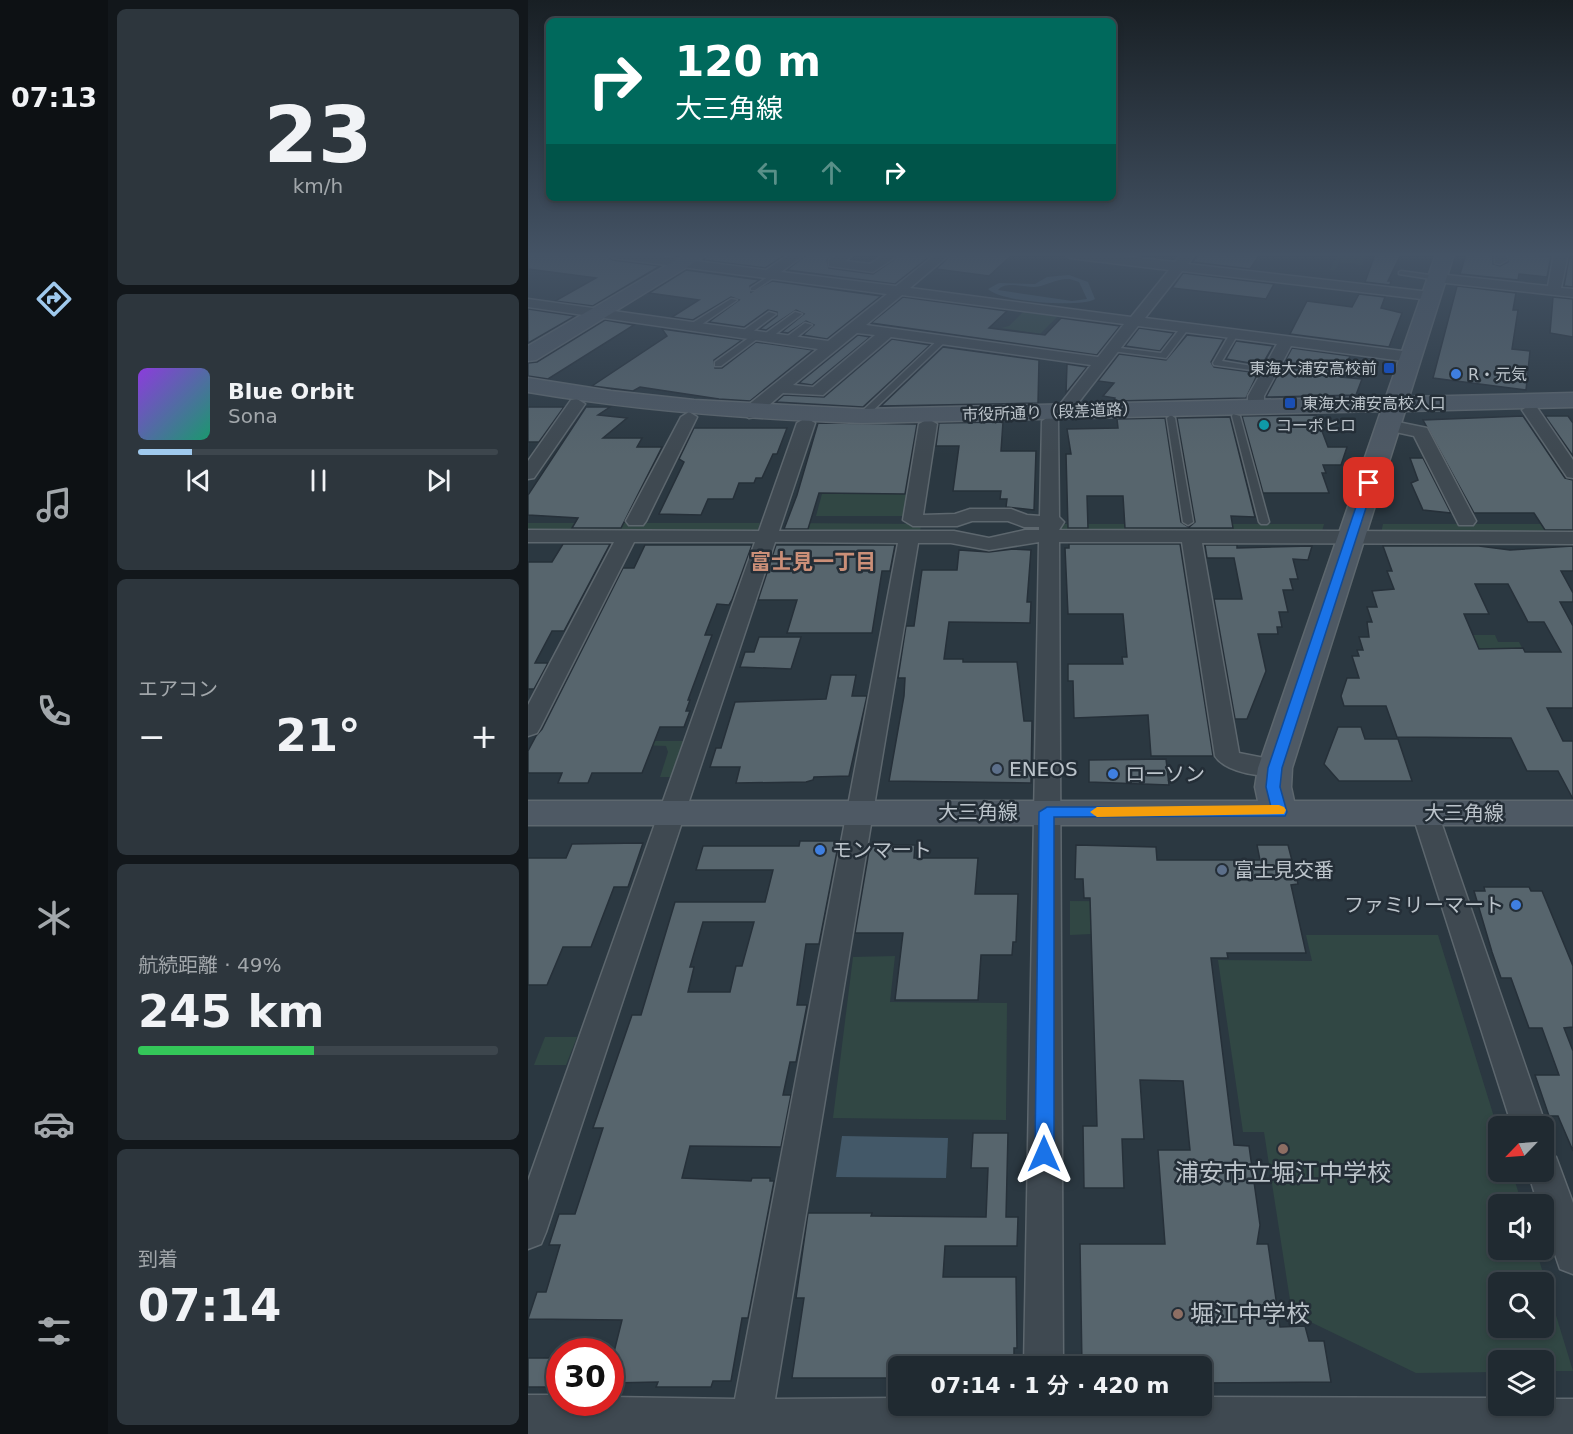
<!DOCTYPE html>
<html lang="ja">
<head>
<meta charset="utf-8">
<style>
  body { margin:0; font-family:"DejaVu Sans","Noto Sans JP",sans-serif; background:#2d363d; color:#f1f3f6; height:100vh; display:flex; flex-direction:column; font-size:22px; white-space:nowrap }
  * { box-sizing:border-box; margin:0 }
  p { font-size:20px; color:#a2a7ab }
  .icon { flex:none; width:33px; height:33px; fill:none; stroke:currentColor; stroke-width:2; stroke-linecap:round; stroke-linejoin:round }
  .map { position:relative; flex:1; overflow:hidden }
  .side { display:flex; flex-direction:column; gap:9px; padding:9px; background:#12171b; width:420px }
  .side>* { flex:none }
  .top-card { position:absolute; left:18px; top:18px; width:570px; height:183px; border-radius:9px; box-shadow:0 3px 9px #0003,0 0 0 2px #3d464d; background:#00695c; color:#fff; overflow:hidden }
  .needle { width:39px; rotate:245deg }
  .buttons { position:absolute; left:960px; top:1116px; display:grid; gap:12px }
  .buttons a { display:grid; place-items:center; width:66px; height:66px; border-radius:9px; background:#202a31; box-shadow:0 3px 9px #0003,0 0 0 2px #3d464d; font-size:30px }
  .speed { position:absolute; left:18px; top:1338px; display:flex; gap:12px; font-size:30px; font-weight:700; text-align:center }
  .speed>* { display:grid; place-content:center; width:78px; height:78px; border-radius:50%; background:#202a31; box-shadow:0 3px 9px #0003,0 0 0 2px #3d464d; line-height:1 }
  .speed .limit { border:9px solid #d22; background:#fff; color:#111 }
  .pin { position:absolute; display:grid; place-items:center; width:51px; height:51px; color:#fff; margin:-26px; border-radius:12px; box-shadow:0 3px 9px #0006 }
  .me { position:absolute; width:66px; margin:-33px; rotate:0deg; stroke-linejoin:round; filter:drop-shadow(0 0 4px #0008) }
  .turn { display:flex; align-items:center; gap:21px; height:126px; padding:0 30px; font-size:27px }
  .turn .icon { width:78px; height:78px; stroke-width:2.5 }
  .turn b { display:block; font-size:42px; line-height:51px }
  .lanes { display:flex; align-items:center; height:57px; padding:0 30px; background:#0003; justify-content:center; gap:30px; direction:ltr }
  .lanes .off { opacity:.35 }
  .big { font-size:45px; font-weight:600; line-height:1.1 }
  .side .widget { flex:1; display:flex; flex-direction:column; justify-content:center; gap:9px; min-width:0; padding:0 21px; border-radius:9px; background:#2d363d }
  .side .dial { align-items:center; gap:0 }
  .dial b { font-size:78px; line-height:1 }
  .song { display:flex; align-items:center; gap:18px }
  .cover { width:72px; height:72px; border-radius:9px; background:linear-gradient(135deg,hsl(270 70% 55%),hsl(160 70% 35%)) }
  .played { height:6px; border-radius:3px; background:linear-gradient(90deg,#9fc9ed 15%,#3d464d 15%) }
  .keys { display:flex; justify-content:space-around; direction:ltr }
  .heat { display:flex; justify-content:space-between; align-items:center; font-size:33px; direction:ltr }
  .charge { height:9px; border-radius:4px; background:linear-gradient(90deg,#34c759 49%,#3d464d 0) }
  .trip { position:absolute; left:360px; top:1356px; width:324px; height:60px; border-radius:9px; background:#202a31; box-shadow:0 3px 9px #0003,0 0 0 2px #3d464d; font-weight:600; line-height:60px; text-align:center }
  main { display:flex; flex:1; min-height:0 }
  .tab-bar { display:flex; flex-direction:column; width:108px; justify-content:space-around; align-items:center; background:#0d1114; color:#a2a7ab }
  .tab-bar .icon { width:42px; height:42px }
  .tab-bar .active { color:#9fc9ed }
  .tab-bar b { font-size:27px; color:#f1f3f6 }
  .map>svg:first-child { display:block }
  .green { fill:#314744; fill-rule:evenodd }
  .water { fill:#435868; fill-rule:evenodd }
  .building { fill:#57656d; stroke:#263039; stroke-width:1.5; fill-rule:evenodd }
  .lines { fill:none; stroke-linecap:round; stroke-linejoin:round }
  .lane-casing { stroke:#5d676e; stroke-width:3 }
  .street-casing { stroke:#5d676e; stroke-width:3 }
  .secondary-casing { stroke:#5d676e; stroke-width:3 }
  .lane { fill:#3f4951; fill-rule:evenodd }
  .street { fill:#3f4951; fill-rule:evenodd }
  .secondary { fill:#4e5964; fill-rule:evenodd }
  .route { fill:#1a73e8; stroke:#114b97; stroke-width:1.5 }
  .slow { fill:#f59e0b }
  .transit-dot { fill:#1a4fb4; stroke:#242e37; stroke-width:2 }
  .shop-dot { fill:#3f7fe0; stroke:#242e37; stroke-width:2 }
  .culture-dot { fill:#0f9aa8; stroke:#242e37; stroke-width:2 }
  .service-dot { fill:#5c6f8a; stroke:#242e37; stroke-width:2 }
  .education-dot { fill:#8d6e63; stroke:#242e37; stroke-width:2 }
  .labels { text-anchor:middle; dominant-baseline:central; stroke-width:5; stroke-linejoin:round; paint-order:stroke }
  .far-poi-label { font-size:16px; fill:#bcc4cb; stroke:#242e37; text-anchor:start }
  .far-street-label { font-size:16px; fill:#bcc4cb; stroke:#242e37 }
  .poi-label { font-size:20px; fill:#bcc4cb; stroke:#242e37; text-anchor:start }
  .street-label { font-size:20px; fill:#bcc4cb; stroke:#242e37 }
  .neighbourhood-label { font-size:21px; font-weight:bold; fill:#cb8f78; stroke:#242e37 }
  .near-poi-label { font-size:24px; fill:#bcc4cb; stroke:#242e37 }
</style>
</head>
<body>
<main>
<nav class="tab-bar">
<b>07:13</b>
<svg class="icon active" aria-label="directions" viewBox="0 0 24 24"><path d="M12 3l9 9-9 9-9-9zM9 14v-3h6M13 9l2 2-2 2"/></svg>
<svg class="icon" aria-label="music" viewBox="0 0 24 24"><path d="M9 18V5l10-2v13"/><circle cx="6" cy="18" r="3"/><circle cx="16" cy="16" r="3"/></svg>
<svg class="icon" aria-label="phone" viewBox="0 0 24 24"><path d="M5 4h4l2 5-3 2q2 4 5 5l2-3 5 2v4C11 20 4 13 5 4z"/></svg>
<svg class="icon" aria-label="climate" viewBox="0 0 24 24"><path d="M12 3v18M4 7l16 10M4 17L20 7"/></svg>
<svg class="icon" aria-label="car" viewBox="0 0 24 24"><path d="M5 17H2v-5l4-1 3-4h7l3 4 3 1v5h-3M9 17h6M6 11h13"/><circle cx="7" cy="17" r="2"/><circle cx="17" cy="17" r="2"/></svg>
<svg class="icon" aria-label="filters" viewBox="0 0 24 24"><path d="M4 7h16M4 17h16"/><circle cx="9" cy="7" r="2"/><circle cx="15" cy="17" r="2"/></svg>
</nav>
<section class="side">
<div class="widget dial"><b>23</b><p>km/h</p></div>
<div class="widget">
<div class="song"><i class="cover"></i><div><b>Blue Orbit</b><p>Sona</p></div></div>
<div class="played"></div>
<div class="keys"><svg class="icon" aria-label="previous" viewBox="0 0 24 24"><path d="M18 5L8 12l10 7zM5 5v14"/></svg><svg class="icon" aria-label="pause" viewBox="0 0 24 24"><path d="M8 5v14M16 5v14"/></svg><svg class="icon" aria-label="next" viewBox="0 0 24 24"><path d="M6 5l10 7-10 7zM19 5v14"/></svg></div>
</div>
<div class="widget"><p>エアコン</p>
<div class="heat"><a>−</a><b class="big">21°</b><a>+</a></div>
</div>
<div class="widget"><p>航続距離 · 49%</p><b class="big">245 km</b><div class="charge"></div></div>
<div class="widget"><p>到着</p><b class="big">07:14</b></div>
</section>
<div class="map">
<svg width="1045" height="1434" viewBox="0 0 1045 1434">
  <rect width="100%" height="100%" fill="#2b3841"/>
  <!-- green -->
  <g class="green">
    <path d="M810,254H839L834,265L811,262L807,270H802Z"/>
    <path d="M497,310L531,315L512,334L473,328L481,326Z"/>
    <path d="M294,494H382L379,516H288Z"/>
    <path d="M0,523H232L229,533L0,532Z"/>
    <path d="M261,523L393,524L392,533H257Z"/>
    <path d="M531,524H796L793,535L532,534Z"/>
    <path d="M855,524H1045V533H853Z"/>
    <path d="M921,635H967L970,642H991L1004,667L962,654L959,649H950Z"/>
    <path d="M110,741H155L143,777H132L140,752L138,746L108,745Z"/>
    <path d="M542,901L676,902L563,934L542,935Z"/>
    <path d="M778,935H910L970,1130V1172H984L994,1204H970V1250H1008L1045,1371H1016V1360H970V1372L888,1373L764,1313L736,1132H715L690,960L784,961ZM970,1282H1016V1328H970Z"/>
    <path d="M367,956L362,1002L479,1003L478,1120L305,1118L325,957Z"/>
    <path d="M17,1037H49L38,1065H6Z"/>
  </g>
  <!-- water -->
  <g class="water">
    <path d="M541,275L560,282L567,299C553,308 472,302 460,289L471,283L507,284L519,277ZM542,279L551,282L559,299L544,301L470,290C477,281 495,287 506,287C519,286 528,278 542,279Z"/>
    <path d="M314,1136L420,1138L418,1178L308,1177Z"/>
  </g>
  <!-- building -->
  <g class="building">
    <path d="M0,254H77L85,260L132,266L65,306L27,301L68,278L0,269Z"/>
    <path d="M182,254H258L237,268L175,260Z"/>
    <path d="M279,254H307L299,260L301,268L345,274L374,254H405L367,284L259,270Z"/>
    <path d="M424,254H485L461,276L408,269Z"/>
    <path d="M672,254H732L722,269L664,262Z"/>
    <path d="M847,254H873L860,281H863L862,285L837,282Z"/>
    <path d="M938,254H965V264L972,266L980,262L981,254L1023,256L1019,277L991,274L990,280L932,274Z"/>
    <path d="M1041,258L1045,259V287L1036,286Z"/>
    <path d="M158,270L232,280L222,286L223,292L244,281L353,296L299,339L275,335L286,325L278,321L260,333L254,332L276,314L268,310L238,330L232,329L249,316V312L240,310L216,327L181,322L211,300L203,297L165,320L144,317L171,300L121,293Z"/>
    <path d="M655,273L746,284L738,299L644,288Z"/>
    <path d="M929,286L988,293L985,310H990L984,349L1002,351L998,390L905,378Z"/>
    <path d="M831,294L857,297L853,308L874,313L861,347L762,334L779,301L824,307Z"/>
    <path d="M375,297L479,311L461,328L517,335L533,318L592,326L569,355L343,323Z"/>
    <path d="M1025,297L1045,299V337L1022,333Z"/>
    <path d="M0,309L47,316L0,343Z"/>
    <path d="M77,320L106,325L20,379L0,376V363L9,362Z"/>
    <path d="M611,328L646,333L632,351L597,346Z"/>
    <path d="M134,329L214,340L186,360L187,368H194L228,342L285,350L222,401L191,399L112,387L105,391L64,386L139,336Z"/>
    <path d="M330,335L342,337L284,385L271,383Z"/>
    <path d="M659,335L696,339L683,362L686,367L730,373L718,398L586,401L587,398L575,396L586,383L570,381L591,354L638,360Z"/>
    <path d="M364,339L402,345L335,407L248,402L256,395L296,397Z"/>
    <path d="M708,341L745,346L734,365L698,359Z"/>
    <path d="M415,347L511,360L510,403L353,406Z"/>
    <path d="M764,348L822,356L813,377L834,379L828,395L738,397Z"/>
    <path d="M539,364L559,367L538,393Z"/>
    <path d="M0,407H36L11,442H0Z"/>
    <path d="M58,407H82L70,415L99,418L75,438H114L109,447H134L93,528H44L50,518L0,515V495Z"/>
    <path d="M788,415L800,447H819L813,465H795L798,473H794L801,493H735L714,416Z"/>
    <path d="M995,416L1037,478L1045,480V530H1017L1006,513H946L895,420Z"/>
    <path d="M1017,416H1040L1045,423V456Z"/>
    <path d="M702,417L727,517L703,516L705,528H597L595,496H559L560,528H540L538,454H543L539,429L590,428L589,419L637,418L653,522L661,527L667,522L649,418Z"/>
    <path d="M475,422L473,451H508L506,510L478,507L479,499H472L473,491H425L431,446H408L411,423Z"/>
    <path d="M290,423L389,424L377,494L291,493L280,529H256L269,495Z"/>
    <path d="M166,428H259L249,454H245L234,478H228L226,483H211L205,499H180L173,515L131,514L156,462L151,459Z"/>
    <path d="M882,458H895L923,513L895,510L883,483L890,480Z"/>
    <path d="M35,544H82L36,631H24L7,663H20L6,689H0V562H24Z"/>
    <path d="M541,544H652L685,756H623L620,715L546,718L545,681H540V664H595L594,657H599L595,614H540L537,548H541Z"/>
    <path d="M117,545H224L204,600L201,605L189,604L177,635H184L160,700H162L158,711H162L156,727H132L114,773H64L60,783H30L34,773H0V751L8,736L14,729L95,568H106Z"/>
    <path d="M248,545H367L362,571H354L344,633H259L269,600H230Z"/>
    <path d="M677,545H709V548L784,546L780,560L765,559L770,579H762L765,590H755L760,612H751L754,627H749L750,634H730L738,671L719,719H707L686,599H714L706,558H679Z"/>
    <path d="M855,546H951L982,550L1045,546V571H1033L1045,593V602H1032L1045,626V708H1019L1035,741H1045V799L1030,771H999L983,738L869,737L858,706H816L813,696L819,678H831L824,656H831L829,650H835L831,637H841L839,622H844L839,607H849L844,591L866,589L859,571H864ZM947,584H980L1000,622H1016L1033,652H997L995,648L951,649L936,614H961Z"/>
    <path d="M485,549L503,550L499,602H503L502,623L421,622L416,659H435V662H489L496,721H504L503,783L361,781L376,696L377,678H370L378,626H386L394,570H429L431,550L461,552Z"/>
    <path d="M231,637H273L263,669L212,667L217,652H226Z"/>
    <path d="M303,675H328L324,696H339L321,776L286,777L285,780L278,782L208,783L212,767H182L188,748H193L207,702L298,699Z"/>
    <path d="M810,727H833L837,739H870L884,781H811L796,764Z"/>
    <path d="M638,759L641,785L561,782V760Z"/>
    <path d="M272,841H311L291,944H278L269,1005H279L268,1062H262L255,1095H263L253,1147L162,1146L154,1178L223,1181L224,1178H242V1181H246L220,1318H214L203,1381H185L183,1387H128L130,1382L82,1383V1368L94,1320L0,1319L9,1292H18L32,1245H21L31,1214H47L75,1128H65L104,1015H113L147,902H237L245,870H168L175,846H271ZM175,922H226L214,966H208L202,992H160L166,967H162Z"/>
    <path d="M115,843L100,887H86L63,947H35L19,985H0V858H38L44,844Z"/>
    <path d="M342,845H387L386,858H450L447,894H490L488,942H485L484,955H453L450,1000H367L375,933H327Z"/>
    <path d="M548,845L628,847L629,860H732L729,845H760L770,884L763,885L778,953H699L700,958H683L706,1145L721,1146L732,1225L729,1244H740L752,1327L777,1326L781,1341H796L803,1382L674,1383V1366H554L552,1244H637L630,1150H662L655,1081L612,1080L616,1139H594L596,1188H556L555,1126H569L562,898H556L555,879H547Z"/>
    <path d="M956,887H1001L1003,891H1014L1045,966V1027L1036,1028L1045,1051V1151L1030,1116H1021L1007,1075H1031L1014,1028H1001L983,978H973L964,952L946,891H957Z"/>
    <path d="M445,1133H480L478,1217H490L489,1246H417L415,1277H488L489,1348H486V1366H370V1378H264L276,1298H268L280,1213H344L343,1216L458,1217L460,1168H443Z"/>
    <rect x="0" y="1358" width="32" height="29"/>
  </g>
  <g class="lines">
    <!-- lane casing -->
    <g class="lane-casing">
      <g id="lane">
        <path d="M873,271L909,276L912,278L909,280L871,274V272Z"/>
        <path d="M246,273L249,275L248,276L227,290H223V288Z"/>
        <path d="M203,299L209,300L167,329H161V325Z"/>
        <path d="M241,312L248,314L219,336H213V332Z"/>
        <path d="M267,312L274,314L241,339H235V335Z"/>
        <path d="M277,323L284,325L263,342H257V338Z"/>
        <path d="M654,326L661,328L638,358L584,351L580,349L584,347L633,353Z"/>
        <path d="M703,332L710,334L694,361L742,369H745V373L686,365L685,363Z"/>
        <path d="M226,334L233,336L193,366H187V362Z"/>
        <path d="M412,338L419,340L337,418H331V414Z"/>
        <path d="M705,414L712,416L741,522L739,524H733L731,522L704,416Z"/>
        <path d="M643,415L647,418L665,522L660,525L655,522L639,418Z"/>
      </g>
    </g>
    <!-- street casing -->
    <g class="street-casing">
      <g id="street">
        <path d="M79,254H114L238,270L262,254H277L253,272L368,286L408,254H422L382,288L603,317L641,270L542,258L536,254H574L647,262L653,254H661L665,257L660,264L902,292L909,296L902,300L654,271L617,318L882,352L890,357L882,362L763,346L736,396V407L728,412L720,407V396L749,344L610,326L540,416L534,417L526,412L563,365L363,337L295,395L255,393L227,417L221,418L213,413L215,409L290,349L0,307V299L300,341L359,294L85,258ZM374,295L596,324L570,357L338,325ZM329,333L347,335L285,387L265,385Z"/>
        <path d="M311,254H325L318,261L342,264L357,254H372L345,272L301,266V260Z"/>
        <path d="M967,254H979V260L972,264L967,263Z"/>
        <path d="M1026,254H1040L1033,288L1045,289V297L909,282L902,278L909,274L1020,286Z"/>
        <path d="M49,399L57,404L6,478L0,479V461L43,400Z"/>
        <path d="M1002,405L1008,406L1045,460V478L1039,477L994,410Z"/>
        <path d="M161,412L169,417L118,521L115,525H101L98,521L153,417Z"/>
        <path d="M522,416L530,421L531,517L536,522L531,530L1045,532V544L674,543L711,753L756,762L760,768L756,774C737,779 698,773 687,756L654,542H531L535,1366H496L511,542L461,550L423,543H390L247,1399L370,1398V1406H674V1397L970,1398V1406H1016V1399H1045V1434H0V1395H32V1402H82V1397L207,1399L370,543L247,542L18,1232L13,1244L0,1249V1181L227,542H106L12,728L9,733L0,736V705L86,542H0V530L231,531L269,423L278,418L287,423L251,531H426L461,538L497,530H511V527H496L480,521H444L429,526H385L375,520L391,424L400,419L409,424L395,515L427,514L442,509H483L499,515L512,516L514,421Z"/>
        <path d="M860,420L899,428L948,521L945,525H931L886,436L854,429L851,425L854,421Z"/>
        <path d="M897,804L906,807L910,813L1018,1126L1016,1131V1126H984L884,813L888,807Z"/>
        <path d="M1016,1153L1028,1157L1045,1203V1274L1032,1269L1016,1222V1204H1010L1000,1172H1016Z"/>
      </g>
    </g>
    <!-- secondary casing -->
    <g class="secondary-casing">
      <g id="secondary">
        <path d="M158,254H180L8,360L0,361V346Z"/>
        <path d="M908,254H926L881,397L1045,393V407L877,411L764,768L763,787L766,801H1045V825H0V801H730L727,787L730,768L853,411L334,423C222,419 111,411 0,392V378L83,391L166,400L334,409L858,397Z"/>
      </g>
    </g>
    <!-- lane -->
    <use href="#lane" class="lane"/>
    <!-- street -->
    <use href="#street" class="street"/>
    <!-- secondary -->
    <use href="#secondary" class="secondary"/>
  </g>
  <!-- sky -->
  <linearGradient id="sky" x2="0" y2="1"><stop stop-color="#181f24"/><stop offset="0.56" stop-color="#445365"/><stop offset="1" stop-color="#445365" stop-opacity="0"/></linearGradient>
  <rect width="1045" height="455" fill="url(#sky)"/>
  <!-- route -->
  <path class="route" d="M837,480L846,483L754,768L752,787L759,812L757,816L526,817V1154L523,1160L516,1163L510,1160L507,1154L511,812L519,807H743L738,787L740,768Z"/>
  <!-- slow -->
  <path class="slow" d="M751,805L756,807L758,810L756,814L569,817L562,812L569,807Z"/>
  <!-- markers -->
  <g class="transit-dot">
    <rect x="855" y="362" width="12" height="12" rx="3"/>
    <rect x="756" y="397" width="12" height="12" rx="3"/>
  </g>
  <g class="shop-dot">
    <circle cx="928" cy="374" r="6"/>
    <circle cx="585" cy="774" r="6"/>
    <circle cx="292" cy="850" r="6"/>
    <circle cx="988" cy="905" r="6"/>
  </g>
  <circle class="culture-dot" cx="736" cy="425" r="6"/>
  <g class="service-dot">
    <circle cx="469" cy="769" r="6"/>
    <circle cx="694" cy="870" r="6"/>
  </g>
  <g class="education-dot">
    <circle cx="755" cy="1149" r="6"/>
    <circle cx="650" cy="1314" r="6"/>
  </g>
  <g class="labels">
    <!-- far-poi labels -->
    <g class="far-poi-label">
      <text x="849" y="368" text-anchor="end">東海大浦安高校前</text>
      <text x="940" y="374">R・元気</text>
      <text x="774" y="403">東海大浦安高校入口</text>
      <text x="748" y="425">コーポヒロ</text>
    </g>
    <!-- far-street labels -->
    <g class="far-street-label">
      <text transform="translate(522 412) rotate(-2)">市役所通り（段差道路）</text>
    </g>
    <!-- poi labels -->
    <g class="poi-label">
      <text x="481" y="769">ENEOS</text>
      <text x="597" y="774">ローソン</text>
      <text x="304" y="850">モンマート</text>
      <text x="706" y="870">富士見交番</text>
      <text x="976" y="905" text-anchor="end">ファミリーマート</text>
    </g>
    <!-- street labels -->
    <g class="street-label">
      <text x="450" y="812">大三角線</text>
      <text x="936" y="813">大三角線</text>
    </g>
    <!-- neighbourhood labels -->
    <g class="neighbourhood-label">
      <text x="285" y="562">富士見一丁目</text>
    </g>
    <!-- near-poi labels -->
    <g class="near-poi-label">
      <text x="755" y="1173">浦安市立堀江中学校</text>
      <text x="662" y="1314" text-anchor="start">堀江中学校</text>
    </g>
  </g>
</svg>
<div class="buttons">
<a><svg class="needle" viewBox="-14 -14 28 28"><path d="M0-13l5 13h-10z" fill="#e53935"/><path d="M0 13l5-13h-10z" fill="#a2a7ab"/></svg></a>
<a><svg class="icon" aria-label="sound" viewBox="0 0 24 24"><path d="M4 9h4l5-4v14l-5-4H4zM17 9q2 3 0 6"/></svg></a>
<a><svg class="icon" aria-label="search" viewBox="0 0 24 24"><circle cx="10" cy="10" r="6"/><path d="M15 15l6 6"/></svg></a>
<a><svg class="icon" aria-label="layers" viewBox="0 0 24 24"><path d="M12 4l9 5-9 5-9-5zM3 14l9 5 9-5"/></svg></a>
</div>
<div class="speed"><div class="limit">30</div></div>
<div class="pin" style="left:841px;top:483px;background:#d93025"><svg class="icon" aria-label="arrive" viewBox="0 0 24 24"><path d="M6 21V4h12l-3 4 3 4H6"/></svg></div>
<svg class="me" style="left:516px;top:1154px" viewBox="-20 -20 40 40"><path d="M0-17L14 15 0 8-14 15z" fill="#1a73e8" stroke="#fff" stroke-width="4"/></svg>
<div class="trip">07:14 · 1 分 · 420 m</div>
<div class="top-card">
<div class="turn"><svg class="icon" aria-label="right" viewBox="0 0 24 24"><path d="M7 20v-9h11M14 6l5 5-5 5"/></svg><div><b>120 m</b>大三角線</div></div>
<div class="lanes"><svg class="icon off" aria-label="left" viewBox="0 0 24 24"><path d="M17 20v-9H6M10 6l-5 5 5 5"/></svg><svg class="icon off" aria-label="ahead" viewBox="0 0 24 24"><path d="M12 20V5M6 11l6-6 6 6"/></svg><svg class="icon" aria-label="right" viewBox="0 0 24 24"><path d="M7 20v-9h11M14 6l5 5-5 5"/></svg></div>
</div>
</div>
</main>
</body>
</html>
